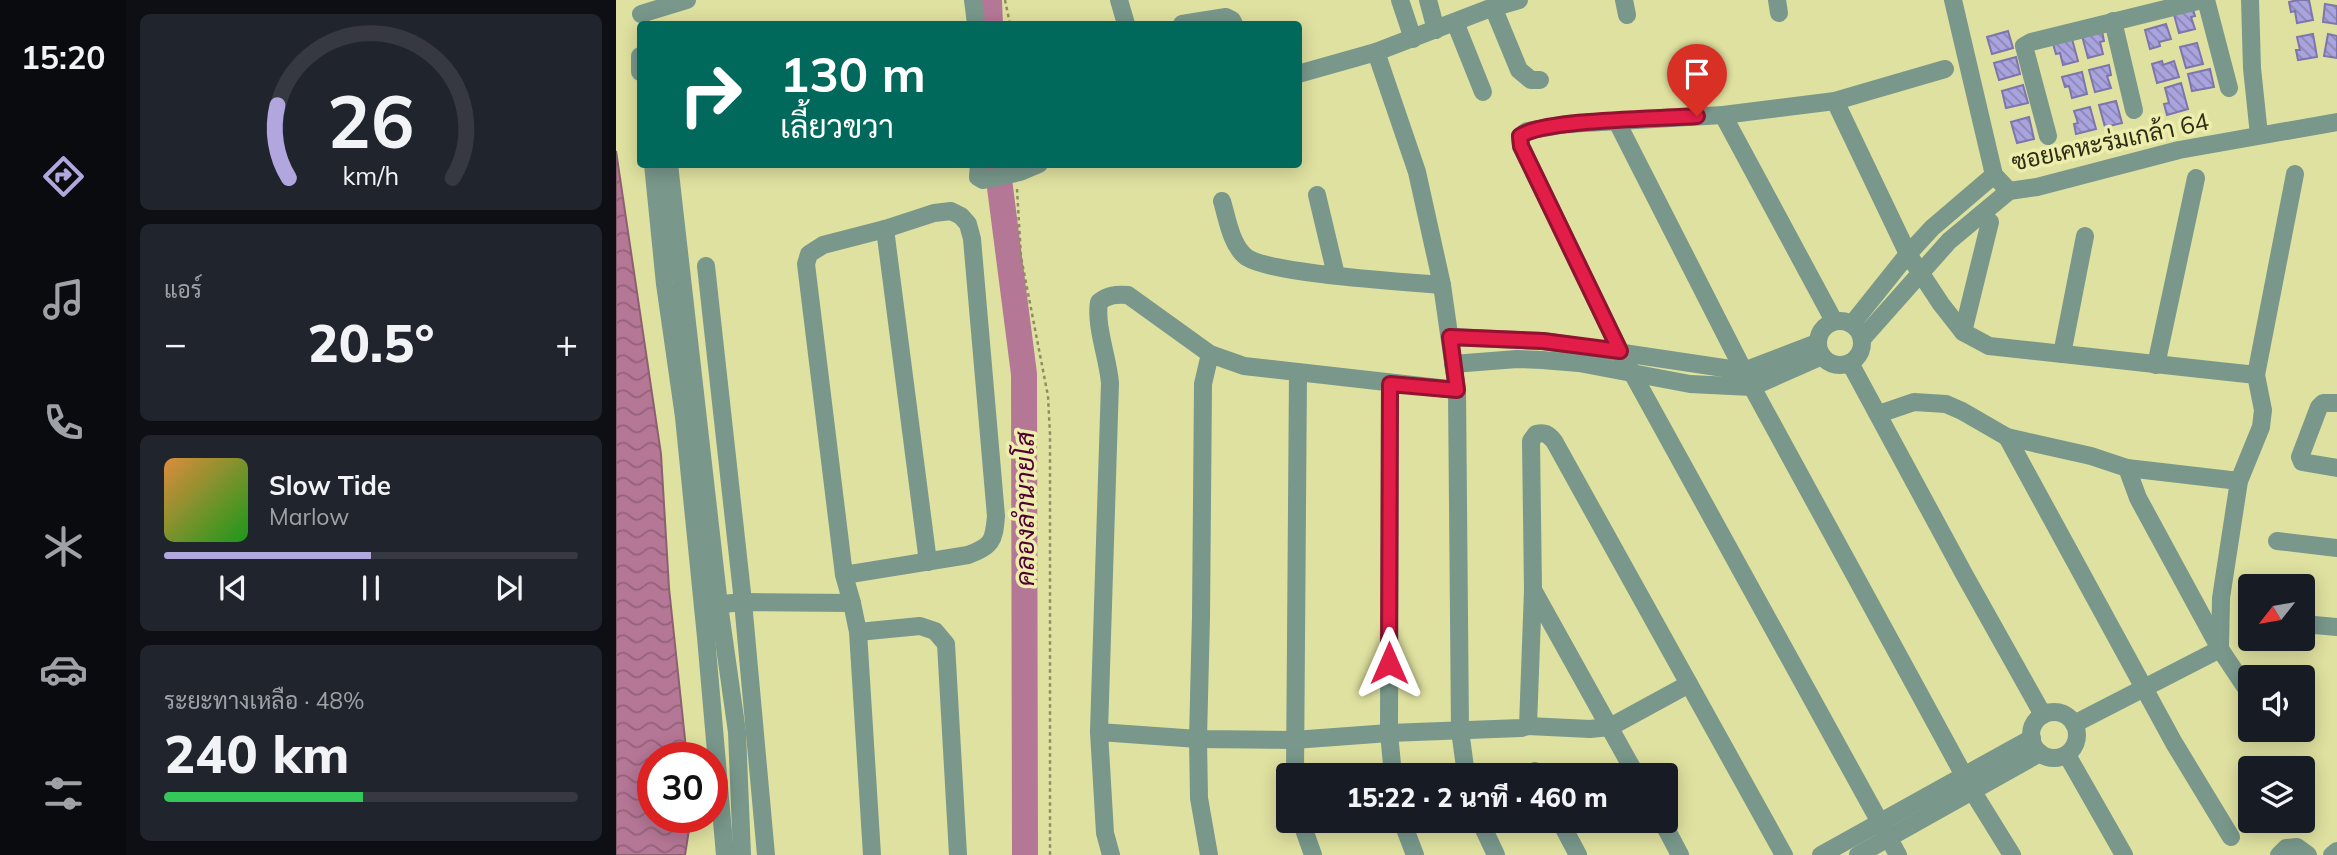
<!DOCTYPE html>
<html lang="th">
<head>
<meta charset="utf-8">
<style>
  body { margin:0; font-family:Mulish,Sarabun,sans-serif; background:#20242c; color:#f1f3f6; height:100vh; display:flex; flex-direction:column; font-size:26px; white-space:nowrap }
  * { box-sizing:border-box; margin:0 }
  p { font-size:23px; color:#9ea1a6 }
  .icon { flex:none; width:38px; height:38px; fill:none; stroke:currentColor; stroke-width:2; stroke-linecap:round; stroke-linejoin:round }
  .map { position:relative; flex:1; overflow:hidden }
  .side { display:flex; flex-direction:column; gap:14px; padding:14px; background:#0d0f14; width:490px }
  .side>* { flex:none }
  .banner { position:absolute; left:21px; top:21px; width:665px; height:147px; border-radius:7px; box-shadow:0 4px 18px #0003; background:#00695c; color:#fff; overflow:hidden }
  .needle { width:46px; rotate:239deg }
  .buttons { position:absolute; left:1622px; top:574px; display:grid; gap:14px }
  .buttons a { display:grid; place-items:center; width:77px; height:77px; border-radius:7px; background:#171b24; box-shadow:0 4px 18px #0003; font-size:35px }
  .speed { position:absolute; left:21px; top:742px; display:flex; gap:14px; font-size:35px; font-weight:700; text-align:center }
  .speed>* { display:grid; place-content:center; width:91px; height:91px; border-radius:50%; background:#171b24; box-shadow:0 4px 18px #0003; line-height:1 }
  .speed .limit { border:10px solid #d22; background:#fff; color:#111 }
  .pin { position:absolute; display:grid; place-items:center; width:60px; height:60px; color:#fff; margin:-72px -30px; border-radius:50% 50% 50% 0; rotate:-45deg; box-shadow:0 0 7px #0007 }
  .pin .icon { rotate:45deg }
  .me { position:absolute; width:77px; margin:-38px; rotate:0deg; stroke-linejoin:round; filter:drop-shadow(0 0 5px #0008) }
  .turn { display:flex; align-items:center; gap:24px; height:147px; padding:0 28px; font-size:32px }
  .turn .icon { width:91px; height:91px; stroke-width:2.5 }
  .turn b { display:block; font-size:49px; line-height:60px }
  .big { font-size:52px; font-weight:800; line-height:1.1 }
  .side .card { flex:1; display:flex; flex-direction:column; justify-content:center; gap:10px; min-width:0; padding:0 24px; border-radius:10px; background:#20242c }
  .side .dial { align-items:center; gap:0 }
  .dial svg { height:182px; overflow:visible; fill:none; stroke:#363941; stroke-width:7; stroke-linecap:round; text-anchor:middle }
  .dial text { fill:#f1f3f6; stroke:none }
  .song { display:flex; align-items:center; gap:21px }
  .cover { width:84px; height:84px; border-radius:10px; background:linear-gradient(135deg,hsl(30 70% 55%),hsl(120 70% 35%)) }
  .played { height:7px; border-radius:4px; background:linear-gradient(90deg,#b2a6df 50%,#363941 50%) }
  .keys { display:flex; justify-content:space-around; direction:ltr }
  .heat { display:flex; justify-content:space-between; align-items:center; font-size:38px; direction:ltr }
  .charge { height:10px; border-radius:5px; background:linear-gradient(90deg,#34c759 48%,#363941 0) }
  .trip { position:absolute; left:660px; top:763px; width:402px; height:70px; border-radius:7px; background:#171b24; box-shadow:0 4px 18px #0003; font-weight:800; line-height:70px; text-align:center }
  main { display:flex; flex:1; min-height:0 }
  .tab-bar { display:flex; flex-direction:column; width:126px; justify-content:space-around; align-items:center; background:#090b0e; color:#9ea1a6 }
  .tab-bar .icon { width:49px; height:49px }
  .tab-bar .current { color:#b2a6df }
  .tab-bar b { font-size:32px; color:#f1f3f6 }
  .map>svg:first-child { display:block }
  .water { fill:url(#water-waves); stroke:#8c616f; stroke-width:2 }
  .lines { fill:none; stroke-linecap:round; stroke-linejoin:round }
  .river { stroke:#b57796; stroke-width:26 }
  .building { fill:url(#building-back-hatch); stroke:#7c76ad; stroke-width:2 }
  .path { stroke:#8d8e5f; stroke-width:2.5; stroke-dasharray:3.5 3.5; stroke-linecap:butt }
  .minor { stroke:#79978b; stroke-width:18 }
  .route-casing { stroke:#92132f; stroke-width:18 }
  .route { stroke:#e11d48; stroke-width:12 }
  .labels { text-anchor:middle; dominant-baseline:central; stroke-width:7; stroke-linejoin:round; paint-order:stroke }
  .street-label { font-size:24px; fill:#2d2d13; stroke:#edeead }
  .water-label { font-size:26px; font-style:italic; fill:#500133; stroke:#edeead }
</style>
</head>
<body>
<main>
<nav class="tab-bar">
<b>15:20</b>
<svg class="icon current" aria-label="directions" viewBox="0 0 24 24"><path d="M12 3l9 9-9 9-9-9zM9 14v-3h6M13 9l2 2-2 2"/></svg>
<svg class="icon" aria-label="music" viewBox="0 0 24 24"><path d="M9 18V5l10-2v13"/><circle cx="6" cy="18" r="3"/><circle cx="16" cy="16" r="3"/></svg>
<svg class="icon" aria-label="phone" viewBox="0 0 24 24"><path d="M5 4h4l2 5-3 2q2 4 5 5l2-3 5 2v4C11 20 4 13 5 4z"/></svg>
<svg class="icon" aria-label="climate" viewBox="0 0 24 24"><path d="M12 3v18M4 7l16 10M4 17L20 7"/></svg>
<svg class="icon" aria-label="car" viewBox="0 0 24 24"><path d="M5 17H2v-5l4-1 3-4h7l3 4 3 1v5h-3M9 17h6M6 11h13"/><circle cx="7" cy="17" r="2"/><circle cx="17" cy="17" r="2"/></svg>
<svg class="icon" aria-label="filters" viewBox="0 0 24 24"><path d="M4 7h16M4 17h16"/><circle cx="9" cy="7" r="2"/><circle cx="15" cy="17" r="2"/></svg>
</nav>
<section class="side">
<div class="card dial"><svg viewBox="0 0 100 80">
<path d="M14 69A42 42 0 1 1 86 69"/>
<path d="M14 69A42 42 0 0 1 9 37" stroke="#b2a6df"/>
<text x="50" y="56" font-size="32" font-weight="700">26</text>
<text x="50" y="72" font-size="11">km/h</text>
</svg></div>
<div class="card"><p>แอร์</p>
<div class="heat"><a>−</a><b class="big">20.5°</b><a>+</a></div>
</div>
<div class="card">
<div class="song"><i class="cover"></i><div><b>Slow Tide</b><p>Marlow</p></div></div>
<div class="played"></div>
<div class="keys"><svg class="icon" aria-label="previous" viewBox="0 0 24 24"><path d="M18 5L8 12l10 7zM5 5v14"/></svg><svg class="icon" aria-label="pause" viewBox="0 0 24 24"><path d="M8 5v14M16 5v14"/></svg><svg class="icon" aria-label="next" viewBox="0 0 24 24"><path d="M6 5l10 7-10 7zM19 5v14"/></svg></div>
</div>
<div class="card"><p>ระยะทางเหลือ · 48%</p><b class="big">240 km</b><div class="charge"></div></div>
</section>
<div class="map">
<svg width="1721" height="855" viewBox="0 0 1721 855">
  <defs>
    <pattern id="water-waves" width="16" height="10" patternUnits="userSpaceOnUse" patternTransform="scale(1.75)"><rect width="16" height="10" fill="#b57796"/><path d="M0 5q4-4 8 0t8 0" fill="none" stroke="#946279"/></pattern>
    <pattern id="building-back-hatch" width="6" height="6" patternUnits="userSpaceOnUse" patternTransform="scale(1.75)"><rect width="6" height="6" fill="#a9a3de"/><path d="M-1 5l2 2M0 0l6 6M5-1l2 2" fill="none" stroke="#8a85b3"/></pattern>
  </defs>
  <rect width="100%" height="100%" fill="#dfe1a0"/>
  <!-- water -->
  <path class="water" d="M0,151L45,454L53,588L71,758H37V817H75L69,855H0Z"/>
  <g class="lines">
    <!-- river -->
    <g class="river">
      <path d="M373,0L374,24"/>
      <path d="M381,164L408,374L409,855"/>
    </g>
  </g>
  <!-- building -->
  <g class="building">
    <path d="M1682,0H1693L1697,20L1681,23L1679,11L1675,12L1673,2Z"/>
    <path d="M1709,4L1721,6V24L1707,22Z"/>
    <path d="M1576,6L1579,16L1575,17L1579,29L1563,33L1557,11Z"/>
    <path d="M1550,24L1555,39L1543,42L1544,46L1534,49L1529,30Z"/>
    <path d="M1392,31L1397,48L1376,54L1371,37Z"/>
    <path d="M1486,31L1488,41L1484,42L1487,54L1472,58L1466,36Z"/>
    <path d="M1697,34L1701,57L1682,60L1680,50H1684L1681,37Z"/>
    <path d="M1712,34L1721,36V58L1708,56Z"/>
    <path d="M1456,39L1462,61L1447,65L1444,53L1440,54L1437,44Z"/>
    <path d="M1581,43L1587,64L1570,68L1564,47Z"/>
    <path d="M1400,57L1404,74L1383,80L1378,63Z"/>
    <path d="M1546,61L1547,65L1558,61L1563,77L1541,83L1536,64Z"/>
    <path d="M1493,65L1495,75L1491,76L1495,88L1479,92L1473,70Z"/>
    <path d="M1594,69L1598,87L1576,91L1572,74Z"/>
    <path d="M1466,72L1471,94L1456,98L1453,86L1449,87L1446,77Z"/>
    <path d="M1565,83L1572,109L1551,115L1548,104L1553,103L1549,88Z"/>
    <path d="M1407,85L1412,103L1390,108L1386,91Z"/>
    <path d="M1500,101L1506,123L1489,127L1483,105Z"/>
    <path d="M1474,107L1480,129L1460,134L1458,124L1462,123L1458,111Z"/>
    <path d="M1413,117L1418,139L1401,143L1395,122Z"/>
  </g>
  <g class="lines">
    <!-- path -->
    <g class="path">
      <path d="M389,0L394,24"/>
      <path d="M401,189L405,257L432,396L434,434V855"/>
    </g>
    <!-- minor -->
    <g class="minor">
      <path d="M357,0L360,24"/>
      <path d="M503,0L510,24"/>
      <path d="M784,0L797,39"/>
      <path d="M812,0L820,30"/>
      <path d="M1008,0L1011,15"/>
      <path d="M1161,0L1163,13"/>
      <path d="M1337,0L1378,175L1393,191L1421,187L1563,150L1721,122"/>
      <path d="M1590,0L1613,88"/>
      <path d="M1634,0L1636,68L1643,135"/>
      <path d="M877,7L903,70L915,80H924"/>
      <path d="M25,14L71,0"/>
      <path d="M1497,21L1518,110"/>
      <path d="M839,22L867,92"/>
      <path d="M566,24L610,17L616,20L618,24"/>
      <path d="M760,52L801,172L826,285L841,390L844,730L850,775"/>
      <path d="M24,56V72"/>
      <path d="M682,74L760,52L872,9L903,0"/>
      <path d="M1219,101L1292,254L1325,304L1347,332L1373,346L1640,375"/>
      <path d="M1107,115L1218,321"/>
      <path d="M1001,122L1136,387L1357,792L1396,855"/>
      <path d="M1432,136L1408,46L1415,42L1586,0"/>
      <path d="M37,164L49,284L68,417L90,637L109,855"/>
      <path d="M53,164L103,605L121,732L126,855"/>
      <path d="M363,164L362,177L367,180L404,172L423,164"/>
      <path d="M701,195L720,275"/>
      <path d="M606,201C611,218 615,244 629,256C650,274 791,282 826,285"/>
      <path d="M269,229L312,562"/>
      <path d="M90,266L127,602L150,855"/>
      <circle cx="1224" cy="343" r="22"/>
      <path d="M1236,324L1292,254L1316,228L1378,175"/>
      <path d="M1347,332L1374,222"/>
      <path d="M834,337L927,341L1128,371L1201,343"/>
      <path d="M1246,339L1333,241L1393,191"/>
      <path d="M1446,354L1469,236"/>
      <path d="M1234,363L1348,574L1427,715"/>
      <path d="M837,364L901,359L926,360L963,363L1074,384L1136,387L1206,356"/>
      <path d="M1540,365L1580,178"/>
      <path d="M774,384L773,733L777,775"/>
      <path d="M841,390L628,366L594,354L512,295C500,294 492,295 483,302C479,326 492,358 494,383L483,732L582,739L678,740L773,733L905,728L912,726L917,590L915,441L920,434C929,432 932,434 938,441L1168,855"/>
      <path d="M1721,403H1707L1703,407L1684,457L1686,462L1721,468"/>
      <path d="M1263,414L1298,402L1330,404L1346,411L1391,437L1475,456L1511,468L1623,481"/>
      <path d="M1391,437L1558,743L1615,837"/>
      <path d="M1511,468L1522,498L1604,649L1634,694"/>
      <path d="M1661,541L1721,548"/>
      <path d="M917,590L1020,775"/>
      <path d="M236,603L242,632L256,855"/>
      <path d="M87,606L127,602L236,603L228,575L190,264L193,254L207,245L269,229L318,213L335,211L345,216L352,224L356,239L380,516C378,541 376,546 352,555L228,575"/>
      <path d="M1687,624L1721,627"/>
      <path d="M242,632L304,626L319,631L330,644L342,855"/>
      <circle cx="1438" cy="735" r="23"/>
      <path d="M1458,724L1604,649L1605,598L1623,481L1645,427L1647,410L1640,375L1679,174"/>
      <path d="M912,726L974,729L994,727L1073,684"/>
      <path d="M483,732L489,833L495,855"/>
      <path d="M1451,755L1508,855"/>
      <path d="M919,771L921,775"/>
      <path d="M679,775L682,373"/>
      <path d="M685,821L697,855"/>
      <path d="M786,821L799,855"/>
      <path d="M864,821L880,855"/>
      <path d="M944,821L962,855"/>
      <path d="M1046,821L1064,855"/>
      <path d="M593,855L583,798L582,739L585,617L587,384L594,354"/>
      <path d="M1205,855L1416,738"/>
      <path d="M1242,855L1424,753"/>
      <path d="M1282,855L1004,351L905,146L904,136L911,131L951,124L1107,115L1219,101L1329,69"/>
      <path d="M1663,855L1670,848L1681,847L1692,855"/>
      <path d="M1716,855L1721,851"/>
    </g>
  </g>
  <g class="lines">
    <!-- route casing -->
    <g class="route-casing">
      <path id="route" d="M773,663L774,384L841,390L834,337L927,341L1004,351L905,146L904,136C928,119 1045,119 1081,116"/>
    </g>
    <!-- route -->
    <use href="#route" class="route"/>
  </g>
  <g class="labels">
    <!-- street labels -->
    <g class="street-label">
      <text transform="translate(1494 141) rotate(-12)">ซอยเคหะร่มเกล้า 64</text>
    </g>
    <!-- water labels -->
    <g class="water-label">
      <text transform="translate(408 509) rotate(-90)">คลองลำนายโส</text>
    </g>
  </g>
</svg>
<div class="buttons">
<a><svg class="needle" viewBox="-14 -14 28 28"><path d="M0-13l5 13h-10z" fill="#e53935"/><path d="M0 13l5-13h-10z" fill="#9ea1a6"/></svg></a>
<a><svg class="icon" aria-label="sound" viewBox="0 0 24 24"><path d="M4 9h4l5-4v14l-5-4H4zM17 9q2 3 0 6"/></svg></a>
<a><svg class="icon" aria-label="layers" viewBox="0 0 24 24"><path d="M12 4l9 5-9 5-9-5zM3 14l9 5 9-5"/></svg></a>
</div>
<div class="speed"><div class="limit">30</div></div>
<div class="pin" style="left:1081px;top:116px;background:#d93025"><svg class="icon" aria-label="arrive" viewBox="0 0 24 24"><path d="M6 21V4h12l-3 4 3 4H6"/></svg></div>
<svg class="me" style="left:773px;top:663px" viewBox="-20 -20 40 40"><path d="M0-17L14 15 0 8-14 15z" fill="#e11d48" stroke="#fff" stroke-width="4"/></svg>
<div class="trip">15:22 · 2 นาที · 460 m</div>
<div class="banner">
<div class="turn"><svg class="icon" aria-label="right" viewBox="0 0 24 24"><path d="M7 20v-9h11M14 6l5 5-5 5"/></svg><div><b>130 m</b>เลี้ยวขวา</div></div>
</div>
</div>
</main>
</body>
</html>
